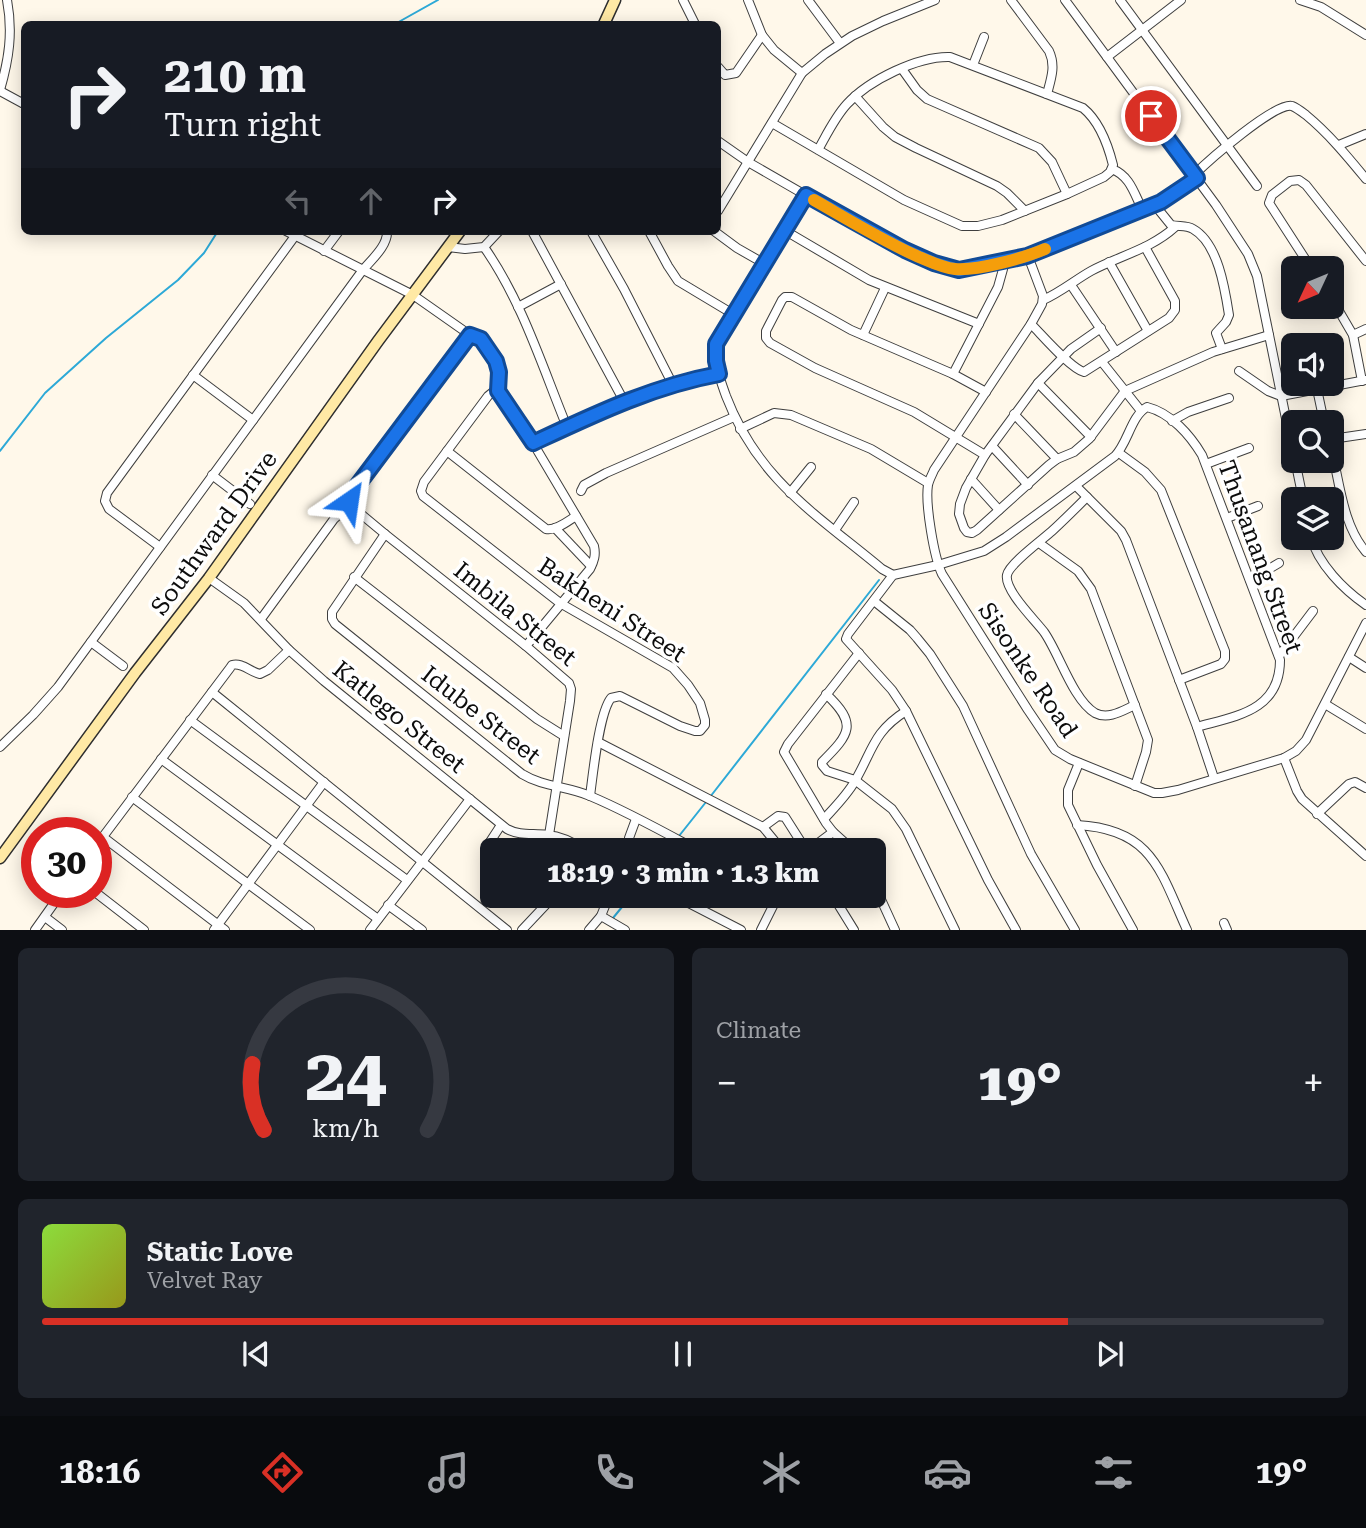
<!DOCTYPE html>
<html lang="en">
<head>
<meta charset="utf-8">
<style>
  body { margin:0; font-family:"Roboto Serif",serif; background:#20242c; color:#f1f3f6; height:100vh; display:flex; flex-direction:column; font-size:26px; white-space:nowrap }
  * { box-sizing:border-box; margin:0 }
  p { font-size:23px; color:#9ea1a6 }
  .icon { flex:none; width:38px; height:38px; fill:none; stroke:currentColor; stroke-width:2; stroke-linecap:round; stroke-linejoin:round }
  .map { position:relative; height:930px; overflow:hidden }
  .side { display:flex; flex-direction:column; gap:18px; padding:18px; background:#0d0f14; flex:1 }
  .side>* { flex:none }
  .top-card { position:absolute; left:21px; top:21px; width:700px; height:214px; border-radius:10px; box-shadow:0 4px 18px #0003; background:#171b24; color:#f1f3f6; overflow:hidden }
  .needle { width:46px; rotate:226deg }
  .fabs { position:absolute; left:1281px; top:256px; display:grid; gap:14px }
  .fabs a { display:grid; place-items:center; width:63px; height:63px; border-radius:10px; background:#171b24; box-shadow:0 4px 18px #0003; font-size:35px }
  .speed { position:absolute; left:21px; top:817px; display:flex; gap:14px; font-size:35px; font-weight:700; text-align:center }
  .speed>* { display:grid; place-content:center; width:91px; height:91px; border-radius:50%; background:#171b24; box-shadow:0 4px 18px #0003; line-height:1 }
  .speed .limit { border:10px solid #d22; background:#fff; color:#111 }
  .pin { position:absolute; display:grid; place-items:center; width:60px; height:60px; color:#fff; margin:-30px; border:4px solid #fff; border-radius:50%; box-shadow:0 2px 7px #0007 }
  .me { position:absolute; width:77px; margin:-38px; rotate:32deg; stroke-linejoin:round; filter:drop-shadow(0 0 5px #0008) }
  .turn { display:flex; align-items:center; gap:24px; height:147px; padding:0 28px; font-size:32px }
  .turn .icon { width:91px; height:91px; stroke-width:2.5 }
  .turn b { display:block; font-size:49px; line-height:60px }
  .lanes { display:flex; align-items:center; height:66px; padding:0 28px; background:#0003; justify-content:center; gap:35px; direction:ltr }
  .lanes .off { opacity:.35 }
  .big { font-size:52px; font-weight:800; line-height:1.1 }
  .side .widget { flex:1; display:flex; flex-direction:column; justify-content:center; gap:10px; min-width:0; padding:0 24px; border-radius:10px; background:#20242c }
  .side .dial { align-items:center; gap:0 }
  .dial svg { height:182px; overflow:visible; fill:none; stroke:#363941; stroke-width:7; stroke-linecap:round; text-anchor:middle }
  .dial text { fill:#f1f3f6; stroke:none }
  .song { display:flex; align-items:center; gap:21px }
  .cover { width:84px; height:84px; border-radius:10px; background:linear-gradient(135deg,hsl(90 70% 55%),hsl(60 70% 35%)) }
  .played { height:7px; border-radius:4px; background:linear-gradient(90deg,#d93025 80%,#363941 80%) }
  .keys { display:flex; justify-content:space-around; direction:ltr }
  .heat { display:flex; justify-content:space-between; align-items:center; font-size:38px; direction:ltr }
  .side .tiles { flex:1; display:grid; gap:18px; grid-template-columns:1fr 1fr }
  .widget:last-child { grid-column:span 2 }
  .trip { position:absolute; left:480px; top:838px; width:406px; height:70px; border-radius:10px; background:#171b24; box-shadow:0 4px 18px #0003; font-weight:800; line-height:70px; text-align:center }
  .tab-bar { display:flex; height:112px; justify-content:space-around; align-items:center; background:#090b0e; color:#9ea1a6 }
  .tab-bar .icon { width:49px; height:49px }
  .tab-bar .active { color:#d93025 }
  .tab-bar b { font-size:32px; color:#f1f3f6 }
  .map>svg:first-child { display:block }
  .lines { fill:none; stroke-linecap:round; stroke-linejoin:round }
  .stream { stroke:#2da9d7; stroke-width:2 }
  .street-casing { stroke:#3f3f3f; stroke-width:10 }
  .secondary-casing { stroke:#2e2e2e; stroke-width:13 }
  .street { stroke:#fff; stroke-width:8 }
  .secondary { stroke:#ffe9a5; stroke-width:10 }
  .route-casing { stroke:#114b97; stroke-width:18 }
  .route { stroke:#1a73e8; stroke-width:12 }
  .slow { stroke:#f59e0b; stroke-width:12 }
  .labels { text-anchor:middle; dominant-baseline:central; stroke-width:7; stroke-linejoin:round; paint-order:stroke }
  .street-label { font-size:24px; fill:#0c0c0c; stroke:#fff }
</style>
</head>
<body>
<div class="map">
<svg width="1366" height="930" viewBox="0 0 1366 930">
  <rect width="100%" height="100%" fill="#fff8ea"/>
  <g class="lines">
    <!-- stream -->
    <g class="stream">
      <path d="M395,24L438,0"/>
      <path d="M0,451L45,393L106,338L178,280L204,253L218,231"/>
      <path d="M710,797L879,580"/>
      <path d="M679,836L706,802"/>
      <path d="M668,850L676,840"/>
      <path d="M613,918L631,896"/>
    </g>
    <!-- street casing -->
    <g class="street-casing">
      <g id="street">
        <path d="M683,0L695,24"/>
        <path d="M748,0L762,35L774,50L802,73"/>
        <path d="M808,0L840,43"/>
        <path d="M1011,0L1049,51C1056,66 1051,79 1047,94"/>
        <path d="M1065,0L1216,205L1248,254L1257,276L1293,453"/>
        <path d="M1120,0L1257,186"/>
        <path d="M1300,0L1321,7L1366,35"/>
        <path d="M1107,57L1181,0"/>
        <path d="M973,65L984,37"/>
        <path d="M718,67L725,75L736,73L762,35"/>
        <path d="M902,69L917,90L927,99L1039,148L1052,162L1067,194"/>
        <path d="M0,90C9,59 13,32 7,0"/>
        <path d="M0,91L24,104"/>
        <path d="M855,96L883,127L895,137L916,148L997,186L1007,193L1025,211"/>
        <path d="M772,123L904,200L962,226H978L1002,220L1067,194L1104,177L1110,172L1113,165C1108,145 1099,121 1083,108L950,57C918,56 869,80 847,104C835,117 827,134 818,150"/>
        <path d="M718,141L748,162L880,238L934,263L959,269L1028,256L1161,202L1197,178"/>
        <path d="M1339,145L1366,134"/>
        <path d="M1112,169C1130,176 1134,193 1142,209"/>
        <path d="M1194,175C1208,161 1275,102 1292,106C1297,108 1302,112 1306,115C1329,134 1347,156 1366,179"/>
        <path d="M806,195L716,344C713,361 720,379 726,396C758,480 816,514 882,569L893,575"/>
        <path d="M1154,204L1171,225C1179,227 1186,225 1193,229C1218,243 1225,289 1229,315L1226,322L1216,333L1222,349"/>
        <path d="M718,211L802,73L825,54L852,36L883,21L935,0"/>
        <path d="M784,230L869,280L979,324"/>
        <path d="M286,231L413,295L470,335L481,339L488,348L498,366L500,379L498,392"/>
        <path d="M532,231L625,403"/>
        <path d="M591,231L624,289L673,385"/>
        <path d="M649,231L668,266L678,281L733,314"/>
        <path d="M714,231L737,248L765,264"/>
        <path d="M448,247L465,249L484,247L499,231"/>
        <path d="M484,247C522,301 542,366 567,427"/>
        <path d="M324,251L339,231"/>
        <path d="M1028,256L1043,296L1042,304L1031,324L934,470C932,475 929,480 928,485C925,504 934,557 942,574L1028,710L1055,750L1070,759L1154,793H1162L1178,790L1284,758L1296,751L1306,740L1366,623"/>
        <path d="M1109,262L1148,331"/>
        <path d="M1311,268L1269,203L1272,195L1290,181L1299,180L1306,185L1366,261"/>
        <path d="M1071,285L1116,352"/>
        <path d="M1332,299L1353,335L1362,381"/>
        <path d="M1043,300C1061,292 1075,280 1091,271C1119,256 1151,249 1175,227"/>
        <path d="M518,307L561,284"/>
        <path d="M1031,324C1043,336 1070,368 1084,372L1169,318L1175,310V301L1145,247"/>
        <path d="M1101,328L1071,349L1038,383L985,455L966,488L960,504L959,514L964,528L967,532L972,533L977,530L1049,465L1057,459L1074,452L1089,439L1125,391L1213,352L1269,335"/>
        <path d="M863,335L885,288"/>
        <path d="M1353,335L1366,329"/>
        <path d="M1102,362L1141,411"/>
        <path d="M1239,371L1268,391L1281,396L1366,380"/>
        <path d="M953,374L998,287L1005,262"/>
        <path d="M193,375L253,420"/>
        <path d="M1038,383L1091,437"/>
        <path d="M1317,389L1324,422"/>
        <path d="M498,392H493L488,396L424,482L421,491L423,496L560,603L673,668L688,685L700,703L705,720V725L700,731H695L680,726L620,696L611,698C599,713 593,774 590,796"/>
        <path d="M498,392L533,443L594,546C596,555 594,561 590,569L526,646"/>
        <path d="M1014,414L1057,459"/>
        <path d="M1172,421L1188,412L1229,398"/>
        <path d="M740,429L774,413L791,415L871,449L928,483"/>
        <path d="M1332,439L1366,434"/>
        <path d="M533,443C592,415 654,386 719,375"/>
        <path d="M992,446L1028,485"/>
        <path d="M447,451L546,529C556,531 568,521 576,516"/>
        <path d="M1332,452C1340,485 1343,525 1366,552"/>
        <path d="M1119,453L1145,472L1161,490L1225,651V659L1221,664L1179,680"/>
        <path d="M985,455L914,412L815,368L770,343L766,338V331L782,300L785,297H792L851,330L953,374L986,392"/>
        <path d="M1295,460L1303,499"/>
        <path d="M1206,464L1249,448"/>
        <path d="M212,475L250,504"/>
        <path d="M971,479L999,510"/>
        <path d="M1076,486L1121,531L1126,540L1197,727L1214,778"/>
        <path d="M581,491L584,485L606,473L734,417"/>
        <path d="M790,493L811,467"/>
        <path d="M1087,497C1075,509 1064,520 1052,531C1042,540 1009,564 1007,575C1004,590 1035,620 1044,632C1059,653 1073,700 1095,713C1108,720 1122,711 1135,705"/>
        <path d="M350,505L385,534L526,646L569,683L571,689L570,701L549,835"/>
        <path d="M350,505L349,501L351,494L470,335"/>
        <path d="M1227,518L1258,506"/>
        <path d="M555,528L591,566"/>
        <path d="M835,530L854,502"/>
        <path d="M385,534L332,612V619L335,624L522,774C543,787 567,786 590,796C626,811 662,831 697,850"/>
        <path d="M1311,537C1318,564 1344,590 1366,605"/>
        <path d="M1039,543L1078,571L1091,589L1148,740L1146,752L1135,786"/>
        <path d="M160,547L109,509L105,501L107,493L295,236"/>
        <path d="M354,577L537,719L564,736"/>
        <path d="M209,578L244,603L289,650L324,681L507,829C520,836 533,833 547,835C560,836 573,842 584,850"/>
        <path d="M1250,580L1279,563"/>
        <path d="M874,601L910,630L917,638L930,654L963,706L1031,854L1075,930"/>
        <path d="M261,619L334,519L350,505"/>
        <path d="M91,642L123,666"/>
        <path d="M1279,656L1313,611"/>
        <path d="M1349,657L1366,668"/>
        <path d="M212,692L507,930"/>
        <path d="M826,694C858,724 850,734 822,762V765L827,771L855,780L892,809L906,829L955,930"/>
        <path d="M1325,704L1366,729"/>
        <path d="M190,720L407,880"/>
        <path d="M598,742L763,827L782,850"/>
        <path d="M0,747L33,715L58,687L362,271C371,260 388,246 387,231"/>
        <path d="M1284,758L1297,791L1302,799L1366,856"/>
        <path d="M161,759L378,919"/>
        <path d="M1079,763L1068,790V805L1097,865L1133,930"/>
        <path d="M132,797L310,930"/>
        <path d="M1317,814L1349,784L1355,782L1366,788"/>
        <path d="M824,819C835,807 847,795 855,781C873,750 873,732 906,711"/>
        <path d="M1077,825C1152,829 1160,870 1187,930"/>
        <path d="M763,827L778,816L785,817L806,850"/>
        <path d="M103,837L225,930"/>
        <path d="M96,846L230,668L232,665C242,662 250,672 260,674L268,670L289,650"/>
        <path d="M486,848L501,825"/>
        <path d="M630,850L629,838L636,819"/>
        <path d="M809,850L833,832"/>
        <path d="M853,850L833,832L826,823L784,752L788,744L859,653"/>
        <path d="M873,882L895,930"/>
        <path d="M95,892L144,930"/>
        <path d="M675,896L741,930"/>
        <path d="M833,896L854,930"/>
        <path d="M388,905L422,930"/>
        <path d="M601,916L625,930"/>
        <path d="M45,917L62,930"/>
        <path d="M1224,923L1227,930"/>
        <path d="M35,930L62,892"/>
        <path d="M214,930L324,782"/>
        <path d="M370,930L470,799"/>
        <path d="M522,930L554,896"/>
        <path d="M589,930L601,916L609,896"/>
        <path d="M761,930L778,896"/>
        <path d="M1016,930L988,880L906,711L892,690L846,639L848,634L893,575L938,565L984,551L1006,537L1115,456C1128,443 1131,416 1147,407C1171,413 1190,435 1202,455L1280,660C1280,711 1236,716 1197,727"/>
      </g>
    </g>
    <!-- secondary casing -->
    <g class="secondary-casing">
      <g id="secondary">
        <path d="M604,24L615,0"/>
        <path d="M0,858L135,673L209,578L378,341L460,231"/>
      </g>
    </g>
    <!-- street -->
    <use href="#street" class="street"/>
    <!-- secondary -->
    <use href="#secondary" class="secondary"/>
  </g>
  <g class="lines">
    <!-- route casing -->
    <g class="route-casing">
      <path id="route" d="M349,501L351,494L470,335L481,339L496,361L499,372L498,391L533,443C593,415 653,386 719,374L716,361V344L806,195L905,250L934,263L959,270L1027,256L1161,202L1197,178L1151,116"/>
    </g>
    <!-- route -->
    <use href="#route" class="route"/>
    <!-- slow -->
    <path class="slow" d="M814,200C849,220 883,241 919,257C931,262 943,268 955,269C977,271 1024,258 1045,249"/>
  </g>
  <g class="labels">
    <!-- street labels -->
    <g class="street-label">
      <text transform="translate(214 533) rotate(-54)">Southward Drive</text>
      <text transform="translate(1260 557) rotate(70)">Thusanang Street</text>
      <text transform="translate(612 610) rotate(33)">Bakheni Street</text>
      <text transform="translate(515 614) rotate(39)">Imbila Street</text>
      <text transform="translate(1028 670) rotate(56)">Sisonke Road</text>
      <text transform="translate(481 715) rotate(38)">Idube Street</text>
      <text transform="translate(399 717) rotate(39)">Katlego Street</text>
    </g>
  </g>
</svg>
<div class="fabs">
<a><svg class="needle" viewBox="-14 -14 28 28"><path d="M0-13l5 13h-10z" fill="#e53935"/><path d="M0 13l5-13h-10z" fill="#9ea1a6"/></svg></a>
<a><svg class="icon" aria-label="sound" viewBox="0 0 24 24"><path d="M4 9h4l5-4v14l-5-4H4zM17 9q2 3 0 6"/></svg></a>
<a><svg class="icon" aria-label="search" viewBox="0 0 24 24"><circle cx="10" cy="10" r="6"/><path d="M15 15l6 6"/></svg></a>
<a><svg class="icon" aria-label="layers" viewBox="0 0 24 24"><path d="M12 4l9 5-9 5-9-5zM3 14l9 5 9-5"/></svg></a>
</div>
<div class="speed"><div class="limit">30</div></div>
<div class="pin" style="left:1151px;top:116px;background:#d93025"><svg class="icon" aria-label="arrive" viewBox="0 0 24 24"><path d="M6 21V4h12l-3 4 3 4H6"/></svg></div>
<svg class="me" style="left:349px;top:501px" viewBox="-20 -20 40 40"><path d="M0-17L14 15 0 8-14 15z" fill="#1a73e8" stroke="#fff" stroke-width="4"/></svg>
<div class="trip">18:19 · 3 min · 1.3 km</div>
<div class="top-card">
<div class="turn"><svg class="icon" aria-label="right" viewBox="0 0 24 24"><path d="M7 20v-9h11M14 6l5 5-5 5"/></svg><div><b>210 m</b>Turn right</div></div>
<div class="lanes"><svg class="icon off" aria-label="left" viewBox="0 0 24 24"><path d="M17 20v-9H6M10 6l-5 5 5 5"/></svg><svg class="icon off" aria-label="ahead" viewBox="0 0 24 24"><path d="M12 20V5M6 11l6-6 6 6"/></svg><svg class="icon" aria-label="right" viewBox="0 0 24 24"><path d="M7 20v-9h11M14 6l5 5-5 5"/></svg></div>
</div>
</div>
<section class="side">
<div class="tiles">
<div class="widget dial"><svg viewBox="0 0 100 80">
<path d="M14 69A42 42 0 1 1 86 69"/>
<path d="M14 69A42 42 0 0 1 9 40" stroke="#d93025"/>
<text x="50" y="56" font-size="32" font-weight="700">24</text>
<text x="50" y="72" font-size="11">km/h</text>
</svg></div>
<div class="widget"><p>Climate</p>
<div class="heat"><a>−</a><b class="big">19°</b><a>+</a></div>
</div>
<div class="widget">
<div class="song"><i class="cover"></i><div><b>Static Love</b><p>Velvet Ray</p></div></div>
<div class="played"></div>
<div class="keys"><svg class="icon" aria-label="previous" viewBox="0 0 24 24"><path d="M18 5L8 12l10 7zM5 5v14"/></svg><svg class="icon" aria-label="pause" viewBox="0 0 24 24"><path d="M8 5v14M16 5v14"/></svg><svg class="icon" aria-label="next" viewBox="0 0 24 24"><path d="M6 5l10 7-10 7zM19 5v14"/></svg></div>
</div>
</div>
</section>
<nav class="tab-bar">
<b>18:16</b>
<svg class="icon active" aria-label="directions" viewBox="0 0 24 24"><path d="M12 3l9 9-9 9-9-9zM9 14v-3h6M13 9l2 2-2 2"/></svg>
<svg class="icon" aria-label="music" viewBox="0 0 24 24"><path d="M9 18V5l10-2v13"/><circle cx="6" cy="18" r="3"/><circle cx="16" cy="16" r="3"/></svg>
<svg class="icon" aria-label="phone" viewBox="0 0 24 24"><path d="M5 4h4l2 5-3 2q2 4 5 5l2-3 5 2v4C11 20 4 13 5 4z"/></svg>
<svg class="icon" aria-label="climate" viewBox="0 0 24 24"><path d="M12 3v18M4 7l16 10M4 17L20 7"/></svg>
<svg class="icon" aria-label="car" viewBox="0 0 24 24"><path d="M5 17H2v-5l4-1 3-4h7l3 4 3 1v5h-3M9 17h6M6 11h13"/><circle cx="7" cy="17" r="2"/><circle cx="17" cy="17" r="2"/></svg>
<svg class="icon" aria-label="filters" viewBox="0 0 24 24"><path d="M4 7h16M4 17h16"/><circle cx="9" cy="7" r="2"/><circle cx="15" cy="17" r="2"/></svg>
<b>19°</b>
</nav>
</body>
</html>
